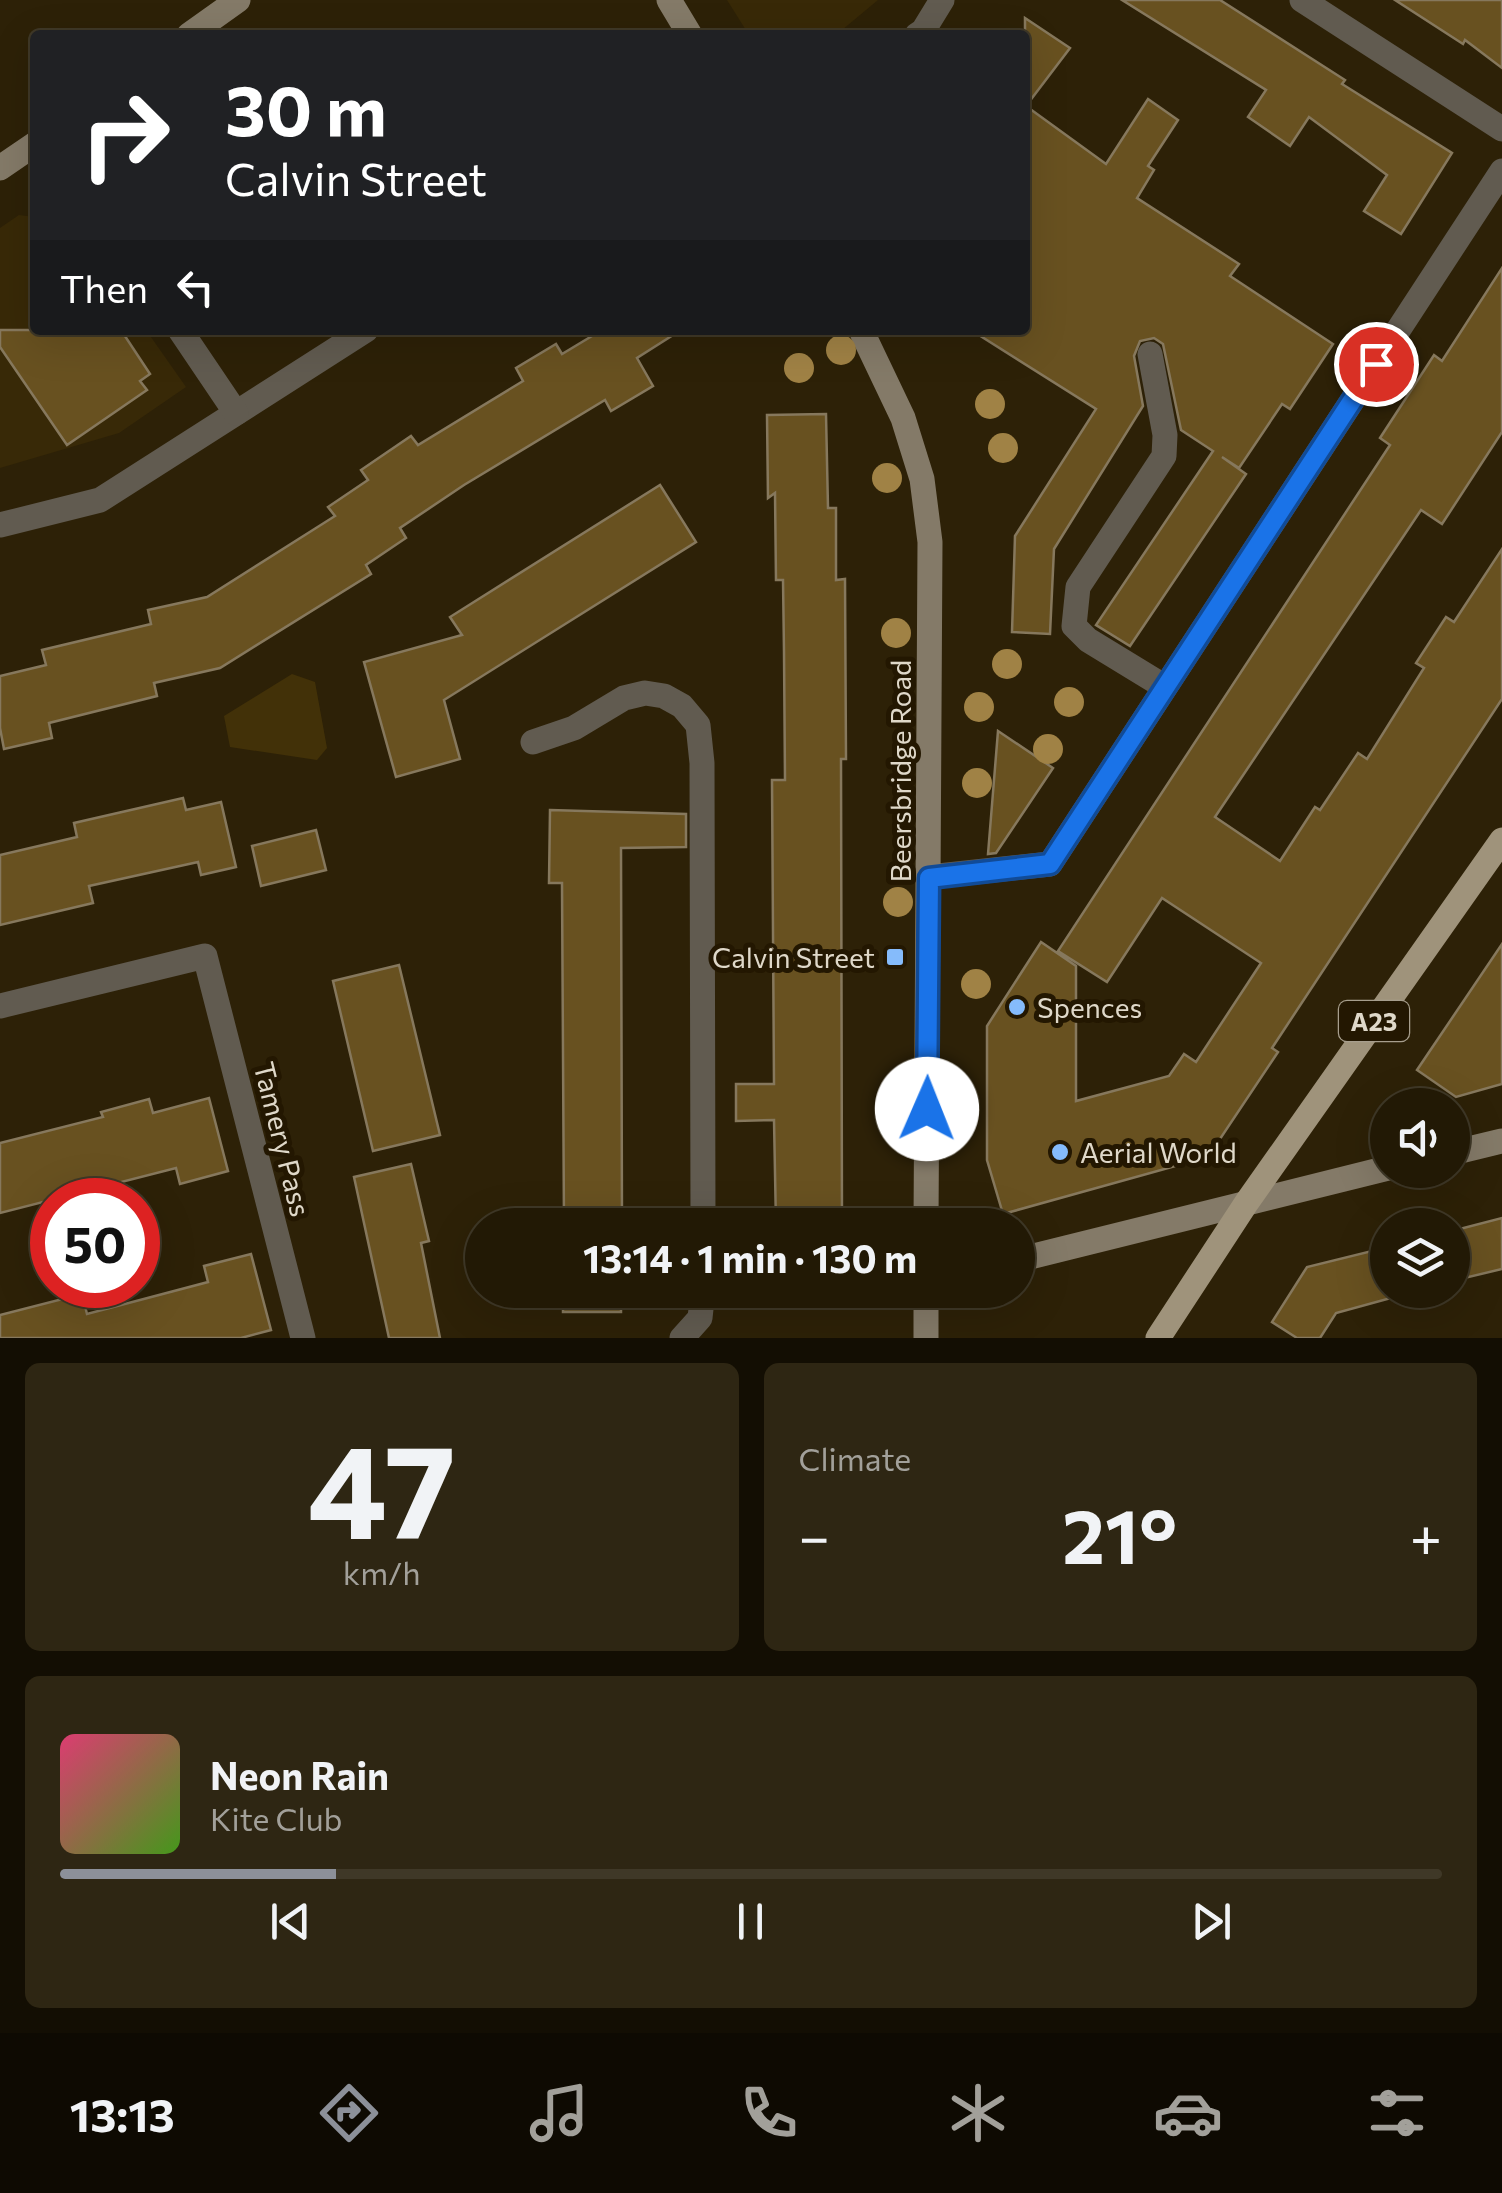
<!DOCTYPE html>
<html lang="en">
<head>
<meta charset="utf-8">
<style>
  body { margin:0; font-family:Commissioner,sans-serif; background:#2e2613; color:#f1f3f6; height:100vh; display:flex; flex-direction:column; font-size:38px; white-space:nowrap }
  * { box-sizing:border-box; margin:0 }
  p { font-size:32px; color:#a2a09a }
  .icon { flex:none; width:55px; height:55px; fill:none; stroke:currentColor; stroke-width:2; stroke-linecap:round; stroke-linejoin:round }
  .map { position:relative; height:1338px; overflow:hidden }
  .details { display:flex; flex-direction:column; gap:25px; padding:25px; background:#130e03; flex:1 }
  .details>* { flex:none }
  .banner { position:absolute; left:30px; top:30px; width:1000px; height:305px; border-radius:10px; box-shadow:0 10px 40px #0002,0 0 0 2px #3f3827; background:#202124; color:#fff; overflow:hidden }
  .controls { position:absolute; left:1370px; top:1088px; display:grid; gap:20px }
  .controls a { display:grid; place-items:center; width:100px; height:100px; border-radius:50%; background:#221905; box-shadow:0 10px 40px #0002,0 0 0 2px #3f3827; font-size:50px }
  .speed { position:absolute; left:30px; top:1178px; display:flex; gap:20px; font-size:50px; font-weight:700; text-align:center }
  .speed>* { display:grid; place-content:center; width:130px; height:130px; border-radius:50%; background:#221905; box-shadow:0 10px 40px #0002,0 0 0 2px #3f3827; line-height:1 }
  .speed .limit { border:15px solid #d22; background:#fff; color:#111 }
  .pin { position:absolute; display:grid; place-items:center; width:85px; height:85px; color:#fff; margin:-42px; border:5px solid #fff; border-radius:50%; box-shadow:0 2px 10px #0007 }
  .me { position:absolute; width:110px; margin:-55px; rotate:1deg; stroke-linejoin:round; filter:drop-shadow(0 0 8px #0008) }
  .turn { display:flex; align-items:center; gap:35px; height:210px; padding:0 30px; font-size:45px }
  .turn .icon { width:130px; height:130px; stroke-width:2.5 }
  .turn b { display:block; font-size:70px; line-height:85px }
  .then { display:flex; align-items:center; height:95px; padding:0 30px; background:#0003; gap:20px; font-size:38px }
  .big { font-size:75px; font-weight:700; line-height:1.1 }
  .details .widget { flex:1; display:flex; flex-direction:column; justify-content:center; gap:15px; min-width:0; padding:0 35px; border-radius:15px; background:#2e2613 }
  .details .dial { align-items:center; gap:0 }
  .dial b { font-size:130px; line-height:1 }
  .song { display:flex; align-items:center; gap:30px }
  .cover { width:120px; height:120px; border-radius:15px; background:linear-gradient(135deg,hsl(340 70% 55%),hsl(100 70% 35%)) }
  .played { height:10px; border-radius:5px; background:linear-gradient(90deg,#8c9099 20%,#3f3827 20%) }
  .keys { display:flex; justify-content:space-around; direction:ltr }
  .heat { display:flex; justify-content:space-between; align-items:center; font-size:55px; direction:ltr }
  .details .tiles { flex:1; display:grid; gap:25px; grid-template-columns:1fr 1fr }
  .widget:last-child { grid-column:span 2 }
  .trip { position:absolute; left:465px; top:1208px; width:570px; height:100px; border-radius:50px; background:#221905; box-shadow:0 10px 40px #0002,0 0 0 2px #3f3827; font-weight:700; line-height:100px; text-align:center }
  .tab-bar { display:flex; height:160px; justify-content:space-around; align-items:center; background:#0e0a02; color:#a2a09a }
  .tab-bar .icon { width:70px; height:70px }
  .tab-bar .current { color:#8c9099 }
  .tab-bar b { font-size:45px; color:#f1f3f6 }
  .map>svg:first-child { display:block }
  .built { fill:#382907 }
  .green { fill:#423108 }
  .building { fill:#685120; stroke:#86785d; stroke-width:2.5 }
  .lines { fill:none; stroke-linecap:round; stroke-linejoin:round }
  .lane { stroke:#615b50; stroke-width:25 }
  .street { stroke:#615b50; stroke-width:25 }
  .secondary { stroke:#847a68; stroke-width:25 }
  .primary { stroke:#9f937b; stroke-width:25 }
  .tree { fill:#a08245 }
  .route-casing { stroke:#114b97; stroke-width:25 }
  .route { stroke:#1a73e8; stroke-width:18 }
  .poi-dot { fill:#85bbfb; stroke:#231701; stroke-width:4 }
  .labels { text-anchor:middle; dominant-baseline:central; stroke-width:10; stroke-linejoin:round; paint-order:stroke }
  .shield { fill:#231701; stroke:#a79e8d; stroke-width:2.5 }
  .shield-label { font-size:25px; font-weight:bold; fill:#dfd8c9 }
  .street-label { font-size:28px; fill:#dfd8c9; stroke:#231701 }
  .poi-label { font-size:28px; fill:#dfd8c9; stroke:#231701; text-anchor:start }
</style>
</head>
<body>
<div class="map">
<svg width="1502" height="1338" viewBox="0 0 1502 1338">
  <rect width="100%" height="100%" fill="#2d2107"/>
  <!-- built -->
  <g class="built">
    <path d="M727,0H878L836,35H749Z"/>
    <path d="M19,215L35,217V330H146L186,387L119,433L0,468V228Z"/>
  </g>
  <!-- green -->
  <path class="green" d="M292,674L315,682L327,748L317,760L230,747L224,716Z"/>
  <!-- building -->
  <g class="building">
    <path d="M1122,0H1220L1345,80L1342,84L1452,153L1401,234L1364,211L1387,175L1309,117L1290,146L1248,117L1266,90Z"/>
    <path d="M1395,0H1502V68L1465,40L1463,44Z"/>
    <path d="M1025,18L1070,48L1026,106L1106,164L1148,99L1178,120L1148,166L1154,170L1137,198L1239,264L1230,276L1333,344L1290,409L1282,404L1239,468L1222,457L1246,474L1130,646L1096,625L1213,451L1181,430L1163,344L1154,338L1140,341L1134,356L1143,406L1054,549L1050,634L1012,632L1015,536L1096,409L971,330H1025Z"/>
    <path d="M1502,268V432L1442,524L1421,510L1215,817L1280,861L1315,807L1320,810L1358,753L1367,759L1424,668L1416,663L1446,617L1454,622L1502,549V699L1272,1048L1278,1052L1208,1157L1003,1214L987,1160V1026L1041,942L1076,966V1101L1169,1076L1184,1054L1196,1062L1261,963L1162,898L1107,982L1058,951L1390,445L1380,438L1434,355L1442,361Z"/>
    <path d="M0,330H121L150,374L140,381L147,390L67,445L0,347Z"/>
    <path d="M602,330H681L637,358L653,386L611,411L605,400L464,485L400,528L406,538L366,565L371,574L220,668L154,683L157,696L49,723L52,738L4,749L0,728V676L46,665L42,650L151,624L148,610L207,597L335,516L328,507L368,480L361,470L411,436L418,445L523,381L516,368L556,344L562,354Z"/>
    <path d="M826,414L828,508H836V580L845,579L846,759H841L842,1225H776L774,1120L736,1121V1084H774L772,780H785L784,652L783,580H776L775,493L768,498L767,415Z"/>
    <path d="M660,485L696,542L444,700L460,759L396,777L364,662L462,635L450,617Z"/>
    <path d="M998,731L1053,768L996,853L988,854Z"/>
    <path d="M183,798L186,810L221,802L236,867L201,875L198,862L89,886L93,903L0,925V855L77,837L74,823Z"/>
    <path d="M550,810L686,814V847L621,848L622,1225H564L562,883H549Z"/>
    <path d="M316,830L326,870L261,886L252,846Z"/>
    <path d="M1502,944V1084L1456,1097L1417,1070Z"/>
    <path d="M399,965L440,1135L373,1151L333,981Z"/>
    <path d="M209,1098L228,1171L180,1184L176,1168L0,1213V1143L103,1117L101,1112L149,1099L153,1113Z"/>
    <path d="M411,1164L429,1241L421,1243L440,1338H389L354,1177Z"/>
    <path d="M1502,1218V1269L1452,1281V1231Z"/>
    <path d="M1388,1247V1290H1420L1336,1313L1320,1338H1297L1272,1322L1307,1267Z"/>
    <path d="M251,1254L271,1330L241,1338H0V1315L82,1294L87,1314L208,1282L204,1266Z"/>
    <rect x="563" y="1290" width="58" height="22"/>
  </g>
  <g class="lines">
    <!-- lane -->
    <g class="lane">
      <path d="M1150,354L1165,435L1164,456L1078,587L1074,626L1088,640L1165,687"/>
      <path d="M0,525L100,500L366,330"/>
    </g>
    <!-- street -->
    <g class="street">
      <path d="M1302,0L1502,129"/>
      <path d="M917,35L923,31L942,0"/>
      <path d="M180,330L236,413"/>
      <path d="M533,742L574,728L624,698L645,693L664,696L682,706L698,725L702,763L703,1225"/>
      <path d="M929,877L1050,864L1502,171"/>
      <path d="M0,1006L205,956L303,1338"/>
      <path d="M703,1294H873L895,1290"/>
      <path d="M682,1338L700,1318L703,1290"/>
    </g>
    <!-- secondary -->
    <g class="secondary">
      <path d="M669,0L690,35"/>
      <path d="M189,35L238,0"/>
      <path d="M0,168L35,144"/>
      <path d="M861,330L903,418L922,479L930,542L926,1225"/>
      <path d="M1452,1153L1502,1141"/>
      <path d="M1018,1260L1388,1168"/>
      <path d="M926,1290V1338"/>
    </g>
    <!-- primary -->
    <path class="primary" d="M1158,1338L1247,1202L1502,840"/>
  </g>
  <!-- trees -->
  <g class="tree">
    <circle cx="841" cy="350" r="15"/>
    <circle cx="799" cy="368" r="15"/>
    <circle cx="990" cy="404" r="15"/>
    <circle cx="1003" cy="448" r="15"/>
    <circle cx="887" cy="478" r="15"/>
    <circle cx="896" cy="633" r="15"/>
    <circle cx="1007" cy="664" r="15"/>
    <circle cx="1069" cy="702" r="15"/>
    <circle cx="979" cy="707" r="15"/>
    <circle cx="1048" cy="749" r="15"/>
    <circle cx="977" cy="783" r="15"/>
    <circle cx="898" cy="902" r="15"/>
    <circle cx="976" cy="984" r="15"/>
  </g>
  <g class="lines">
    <!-- route casing -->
    <g class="route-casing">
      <path id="route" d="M927,1109L929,878L1050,864L1376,364"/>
    </g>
    <!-- route -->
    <use href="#route" class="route"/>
  </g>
  <!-- markers -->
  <g class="poi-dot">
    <rect x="885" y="947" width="20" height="20" rx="5"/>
    <circle cx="1017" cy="1007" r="10"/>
    <circle cx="1060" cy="1152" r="10"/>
  </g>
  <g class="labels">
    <!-- shield labels -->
    <rect class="shield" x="1339" y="1001" width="70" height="40" rx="8"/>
    <g class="shield-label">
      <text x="1374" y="1021">A23</text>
    </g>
    <!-- street labels -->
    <g class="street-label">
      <text transform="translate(900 771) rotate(-90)">Beersbridge Road</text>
      <text transform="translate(283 1139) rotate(76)">Tamery Pass</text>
    </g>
    <!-- poi labels -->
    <g class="poi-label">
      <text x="875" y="957" text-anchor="end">Calvin Street</text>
      <text x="1037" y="1007">Spences</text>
      <text x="1080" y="1152">Aerial World</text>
    </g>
  </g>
</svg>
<div class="controls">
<a><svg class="icon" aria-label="sound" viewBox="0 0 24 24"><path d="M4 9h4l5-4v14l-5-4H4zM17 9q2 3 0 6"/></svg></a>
<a><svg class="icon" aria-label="layers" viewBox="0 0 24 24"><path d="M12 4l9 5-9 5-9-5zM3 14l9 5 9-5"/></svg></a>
</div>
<div class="speed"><div class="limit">50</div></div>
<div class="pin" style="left:1376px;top:364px;background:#d93025"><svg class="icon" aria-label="arrive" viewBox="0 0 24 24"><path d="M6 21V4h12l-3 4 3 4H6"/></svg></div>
<svg class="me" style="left:927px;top:1109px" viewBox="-20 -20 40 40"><circle r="19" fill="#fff"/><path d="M0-13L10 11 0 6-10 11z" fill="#1a73e8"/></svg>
<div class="trip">13:14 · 1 min · 130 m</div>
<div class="banner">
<div class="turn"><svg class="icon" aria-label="right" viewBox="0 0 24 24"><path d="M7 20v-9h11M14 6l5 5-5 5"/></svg><div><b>30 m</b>Calvin Street</div></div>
<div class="then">Then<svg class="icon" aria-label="left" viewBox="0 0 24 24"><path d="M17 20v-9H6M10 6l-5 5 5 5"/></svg></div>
</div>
</div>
<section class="details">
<div class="tiles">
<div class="widget dial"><b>47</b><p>km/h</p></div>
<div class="widget"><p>Climate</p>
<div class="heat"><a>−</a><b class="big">21°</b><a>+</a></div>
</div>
<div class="widget">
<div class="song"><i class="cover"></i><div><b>Neon Rain</b><p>Kite Club</p></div></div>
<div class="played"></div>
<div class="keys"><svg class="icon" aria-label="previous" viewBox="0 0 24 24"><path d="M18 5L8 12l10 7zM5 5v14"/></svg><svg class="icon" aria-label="pause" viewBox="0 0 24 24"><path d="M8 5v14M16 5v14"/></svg><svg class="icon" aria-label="next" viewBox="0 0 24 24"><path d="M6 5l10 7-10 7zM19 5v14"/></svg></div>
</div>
</div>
</section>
<nav class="tab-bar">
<b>13:13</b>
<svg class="icon current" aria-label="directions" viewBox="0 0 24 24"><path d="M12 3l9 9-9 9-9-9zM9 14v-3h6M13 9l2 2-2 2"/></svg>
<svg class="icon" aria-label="music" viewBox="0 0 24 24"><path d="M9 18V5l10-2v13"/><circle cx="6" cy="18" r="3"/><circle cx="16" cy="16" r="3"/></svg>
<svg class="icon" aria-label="phone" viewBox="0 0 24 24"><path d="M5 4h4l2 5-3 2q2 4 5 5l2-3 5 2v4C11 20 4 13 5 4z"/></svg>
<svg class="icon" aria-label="climate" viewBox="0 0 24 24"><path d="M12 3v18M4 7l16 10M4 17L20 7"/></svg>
<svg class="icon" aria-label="car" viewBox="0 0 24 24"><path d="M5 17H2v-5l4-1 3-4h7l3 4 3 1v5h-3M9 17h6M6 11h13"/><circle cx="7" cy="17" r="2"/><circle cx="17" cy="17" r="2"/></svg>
<svg class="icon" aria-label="filters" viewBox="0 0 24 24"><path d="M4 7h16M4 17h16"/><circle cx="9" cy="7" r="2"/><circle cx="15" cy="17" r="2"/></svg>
</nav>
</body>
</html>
